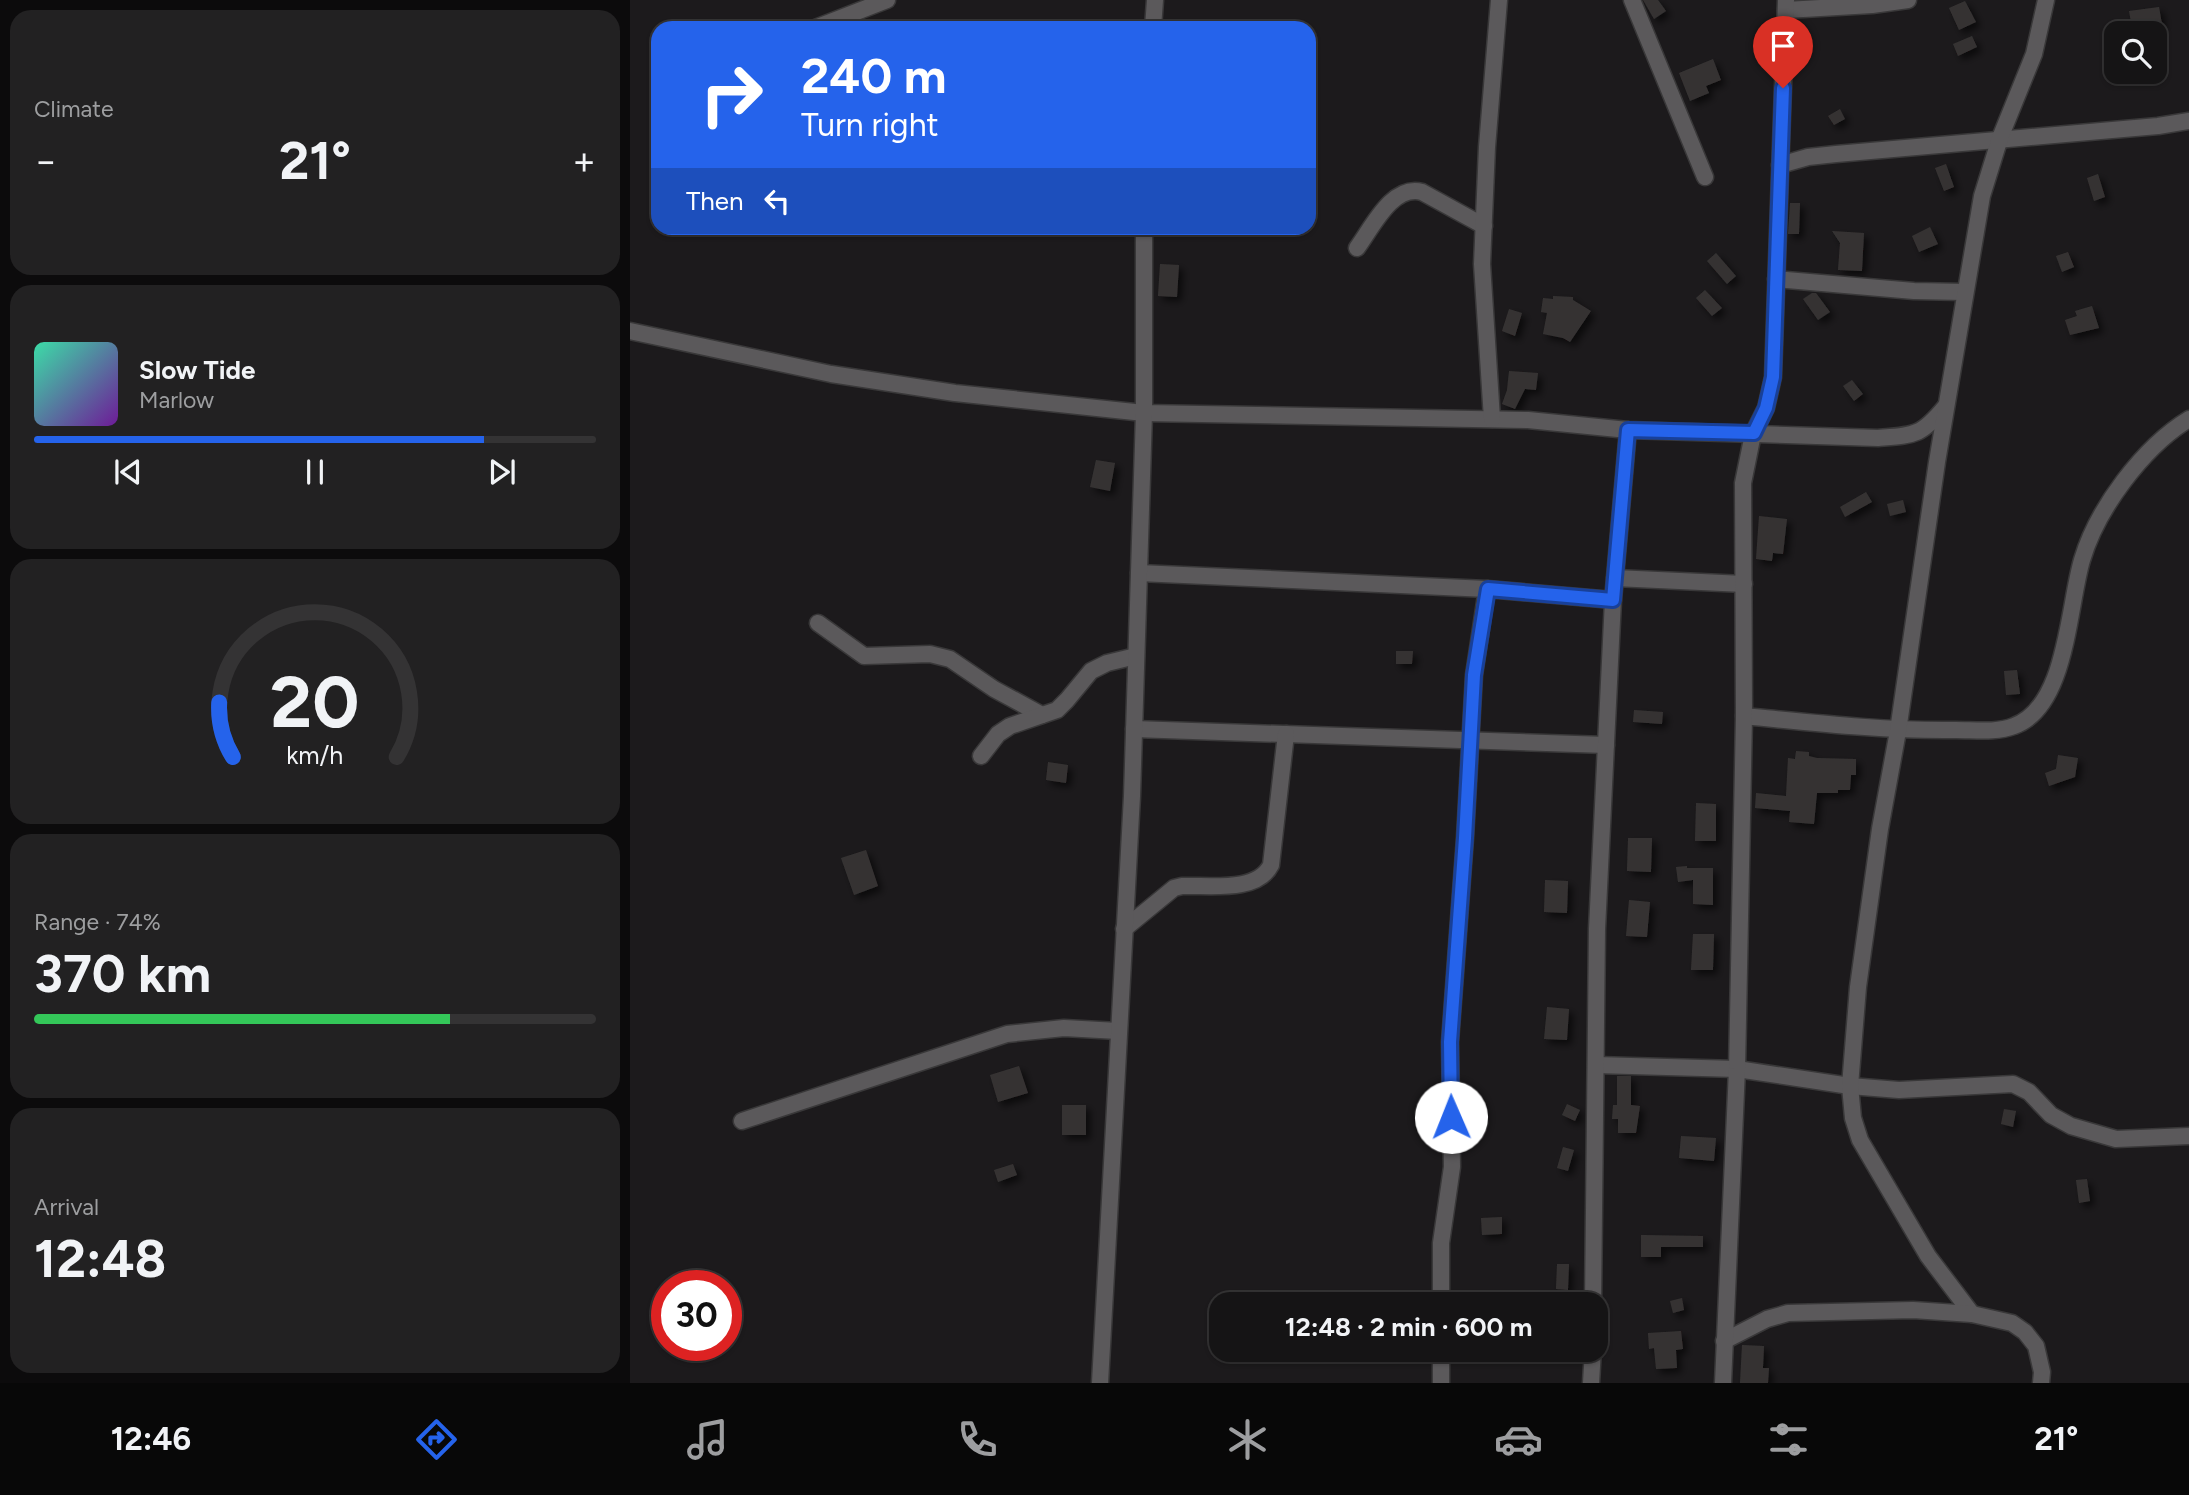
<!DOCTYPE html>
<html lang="en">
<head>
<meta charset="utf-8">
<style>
  body { margin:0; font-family:Figtree,sans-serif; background:#222122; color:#f1f3f6; height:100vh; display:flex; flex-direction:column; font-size:26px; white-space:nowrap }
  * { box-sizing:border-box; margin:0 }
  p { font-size:23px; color:#9d9ea0 }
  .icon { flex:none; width:38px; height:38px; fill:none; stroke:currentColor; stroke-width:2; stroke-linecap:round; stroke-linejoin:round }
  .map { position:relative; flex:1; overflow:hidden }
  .side { display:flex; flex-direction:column; gap:10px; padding:10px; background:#0c0b0c; width:630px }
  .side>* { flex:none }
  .top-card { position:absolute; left:21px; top:21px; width:665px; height:214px; border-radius:21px; box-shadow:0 2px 5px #0004,0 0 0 2px #343334; background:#2563eb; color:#fff; overflow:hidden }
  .tools { position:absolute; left:1474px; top:21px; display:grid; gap:14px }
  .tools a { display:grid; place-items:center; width:63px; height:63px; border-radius:14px; background:#151415; box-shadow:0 2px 5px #0004,0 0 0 2px #343334; font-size:35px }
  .speed { position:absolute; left:21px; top:1270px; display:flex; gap:14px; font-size:35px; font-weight:700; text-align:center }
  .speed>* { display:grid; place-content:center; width:91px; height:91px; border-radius:50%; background:#151415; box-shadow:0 2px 5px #0004,0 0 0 2px #343334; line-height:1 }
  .speed .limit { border:10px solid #d22; background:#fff; color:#111 }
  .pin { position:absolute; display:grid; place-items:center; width:60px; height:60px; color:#fff; margin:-72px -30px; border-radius:50% 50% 50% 0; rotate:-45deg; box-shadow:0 0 7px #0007 }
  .pin .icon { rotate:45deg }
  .me { position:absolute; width:77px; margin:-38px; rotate:359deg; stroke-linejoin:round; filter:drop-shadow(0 0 5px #0008) }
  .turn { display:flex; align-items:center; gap:24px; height:147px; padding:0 35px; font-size:32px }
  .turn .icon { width:91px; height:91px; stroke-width:2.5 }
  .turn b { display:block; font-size:49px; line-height:60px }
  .then { display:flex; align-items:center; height:66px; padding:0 35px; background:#0003; gap:14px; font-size:26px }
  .big { font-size:52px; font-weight:700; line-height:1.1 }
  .side .widget { flex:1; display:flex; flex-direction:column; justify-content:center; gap:10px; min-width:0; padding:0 24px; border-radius:21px; background:#222122 }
  .side .dial { align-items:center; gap:0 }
  .dial svg { height:182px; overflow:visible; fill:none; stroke:#343334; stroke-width:7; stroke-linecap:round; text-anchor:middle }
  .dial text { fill:#f1f3f6; stroke:none }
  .song { display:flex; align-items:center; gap:21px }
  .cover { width:84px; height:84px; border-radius:10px; background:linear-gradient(135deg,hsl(160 70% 55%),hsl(280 70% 35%)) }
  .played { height:7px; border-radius:4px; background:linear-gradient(90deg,#2563eb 80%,#343334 80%) }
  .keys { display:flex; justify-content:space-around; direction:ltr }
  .heat { display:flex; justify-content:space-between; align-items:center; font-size:38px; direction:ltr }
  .charge { height:10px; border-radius:5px; background:linear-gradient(90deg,#34c759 74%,#343334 0) }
  .trip { position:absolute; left:579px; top:1292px; width:399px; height:70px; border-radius:21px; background:#151415; box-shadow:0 2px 5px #0004,0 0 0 2px #343334; font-weight:700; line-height:70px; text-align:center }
  .tab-bar { display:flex; height:112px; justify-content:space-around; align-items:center; background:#080808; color:#9d9ea0 }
  .tab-bar .icon { width:49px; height:49px }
  .tab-bar .active { color:#2563eb }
  .tab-bar b { font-size:32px; color:#f1f3f6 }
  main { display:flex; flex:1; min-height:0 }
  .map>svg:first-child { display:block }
  .building { fill:#363333; filter:url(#shadow) }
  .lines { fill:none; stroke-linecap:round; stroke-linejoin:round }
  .minor-casing { stroke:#393839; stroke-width:19 }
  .minor { stroke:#5b595b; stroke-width:16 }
  .route-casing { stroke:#184099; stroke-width:18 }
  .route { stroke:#2563eb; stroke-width:12 }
</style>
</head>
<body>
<main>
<section class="side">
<div class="widget"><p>Climate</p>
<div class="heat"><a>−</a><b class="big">21°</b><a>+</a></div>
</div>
<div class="widget">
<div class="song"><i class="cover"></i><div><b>Slow Tide</b><p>Marlow</p></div></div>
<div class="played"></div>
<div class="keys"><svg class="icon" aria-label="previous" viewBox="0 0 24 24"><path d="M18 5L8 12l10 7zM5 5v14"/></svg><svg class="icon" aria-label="pause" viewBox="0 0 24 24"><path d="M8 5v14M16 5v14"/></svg><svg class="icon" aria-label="next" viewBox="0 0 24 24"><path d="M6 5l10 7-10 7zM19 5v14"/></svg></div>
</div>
<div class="widget dial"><svg viewBox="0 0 100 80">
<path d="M14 69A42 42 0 1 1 86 69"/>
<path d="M14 69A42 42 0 0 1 8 45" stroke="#2563eb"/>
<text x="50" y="56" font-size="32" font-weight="700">20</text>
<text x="50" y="72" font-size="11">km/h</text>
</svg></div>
<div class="widget"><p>Range · 74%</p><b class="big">370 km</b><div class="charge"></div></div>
<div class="widget"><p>Arrival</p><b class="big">12:48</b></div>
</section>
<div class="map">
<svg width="1559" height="1383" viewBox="0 0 1559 1383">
  <defs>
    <filter id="shadow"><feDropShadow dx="4.5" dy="4.5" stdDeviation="3.5" flood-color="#0009"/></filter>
  </defs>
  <rect width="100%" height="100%" fill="#1c1a1c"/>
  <!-- building -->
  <g class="building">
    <path d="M1013,0H1028L1036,11L1024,19Z"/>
    <path d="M1335,1L1346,22L1329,30L1319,8Z"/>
    <path d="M1529,7L1532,24L1502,28L1499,11Z"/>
    <path d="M1342,36L1347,47L1328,56L1323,44Z"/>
    <path d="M1083,59L1091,80L1076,86L1079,93L1060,101L1049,73Z"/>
    <path d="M1210,109L1215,119L1204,125L1198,116Z"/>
    <path d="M1316,164L1324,187L1314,191L1305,168Z"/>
    <path d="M1468,174L1475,197L1464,201L1457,178Z"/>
    <path d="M1160,203H1170L1169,234H1158Z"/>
    <path d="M1300,227L1308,244L1289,252L1282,236Z"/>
    <path d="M1202,231L1234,233L1232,271L1208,270L1210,243Z"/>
    <path d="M1438,252L1444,267L1432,272L1426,256Z"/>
    <path d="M1086,253L1106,276L1097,284L1077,261Z"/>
    <path d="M530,264L549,265L547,297L528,296Z"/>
    <path d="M1075,290L1092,308L1082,316L1066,298Z"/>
    <path d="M1182,293H1186L1200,312L1188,320L1173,299Z"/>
    <path d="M923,296L943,297V300L961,311L940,342L933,338L913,334L917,313L911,312L913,298L923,299Z"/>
    <path d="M1462,306L1469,328L1440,335L1435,320L1447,316L1445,311Z"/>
    <path d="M879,309L892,313L885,336L872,331Z"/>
    <path d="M879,371L908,373L906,390L895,389L885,409L872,404L877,390Z"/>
    <path d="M1222,380L1233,394L1224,401L1213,386Z"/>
    <path d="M466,460L485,463L480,491L460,487Z"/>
    <path d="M1236,492L1242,502L1215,517L1210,507Z"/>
    <path d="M1273,500L1276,512L1260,516L1257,504Z"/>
    <path d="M1129,516L1157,519L1153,554L1143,553L1142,561L1126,559Z"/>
    <path d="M766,651H783L782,664H766Z"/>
    <path d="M1387,670L1390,694L1376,695L1374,671Z"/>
    <path d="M1004,710L1033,712L1032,724L1003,722Z"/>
    <path d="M1166,751L1179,752V756L1187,758L1226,759V775H1221L1220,790H1208V793H1187L1184,824L1159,822L1160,811L1125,808L1126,793L1156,796L1158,758L1165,759Z"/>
    <path d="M1428,755L1448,758L1445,777L1419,786L1415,773L1426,769Z"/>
    <path d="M418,762L438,765L436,783L416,780Z"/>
    <path d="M1066,803L1086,804V841H1065Z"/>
    <path d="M998,838H1022L1021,872L997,871Z"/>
    <path d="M236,850L248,886L224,895L211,858Z"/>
    <path d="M1057,866V868H1083V905L1063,904V880L1048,882L1046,867Z"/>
    <path d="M915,880L938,881L937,913L914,912Z"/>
    <path d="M999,900L1020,902L1017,937L996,936Z"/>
    <path d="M1063,934H1084L1083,970H1061Z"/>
    <path d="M917,1007L939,1009L937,1040L914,1039Z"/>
    <path d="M389,1066L398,1093L368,1102L360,1075Z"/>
    <path d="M987,1076H1001V1105L1010,1106L1006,1133H988V1119H982L983,1105H987Z"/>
    <path d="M937,1104L950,1110L945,1121L932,1115Z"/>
    <rect x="432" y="1105" width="24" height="30"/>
    <path d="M1374,1109L1386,1111L1383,1127L1371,1124Z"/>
    <path d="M1051,1136L1086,1138L1084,1161L1049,1158Z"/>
    <path d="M933,1147L944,1150L938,1171L927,1168Z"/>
    <path d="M383,1164L387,1175L368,1182L364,1170Z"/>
    <path d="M1457,1179L1460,1201L1449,1203L1446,1180Z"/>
    <path d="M872,1217V1234L852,1235L851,1218Z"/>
    <path d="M1011,1235L1073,1236V1247H1031V1257H1011Z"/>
    <path d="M927,1264H939L938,1290L926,1289Z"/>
    <path d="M1052,1298L1054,1310L1043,1313L1040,1301Z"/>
    <path d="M1051,1331L1053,1349L1046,1350L1047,1368L1026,1369L1024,1348L1019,1349L1018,1333Z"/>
    <path d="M1112,1345L1134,1346L1133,1368H1139L1138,1383H1110Z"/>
  </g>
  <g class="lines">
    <!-- minor casing -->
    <g class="minor-casing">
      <g id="minor">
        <path d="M1002,0L1075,177"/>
        <path d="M1156,10L1242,5L1278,0"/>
        <path d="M185,28L257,0"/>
        <path d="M523,28L525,0"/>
        <path d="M1150,165L1178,157L1206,154L1528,126L1559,121"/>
        <path d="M727,248C742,228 762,184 792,192L854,226"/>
        <path d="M1146,279L1284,291L1335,292"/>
        <path d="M0,331L201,374L325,393L514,413L898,420L998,430L1248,438C1285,435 1291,436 1315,407"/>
        <path d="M862,419L852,264L857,147L869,0"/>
        <path d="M509,573L857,589L983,600"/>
        <path d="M985,578L1114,584"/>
        <path d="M188,623L234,656L300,654L320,659L364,689L412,715"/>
        <path d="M1114,716C1185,723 1255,731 1326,730C1345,730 1366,733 1384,726C1437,707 1438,607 1452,560C1467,509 1513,447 1559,419"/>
        <path d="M504,729L976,745"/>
        <path d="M351,756L368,734L380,726L427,710L437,700L461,671L477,663L506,656"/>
        <path d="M494,929L544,888L552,886C579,885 627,893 641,865L656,734"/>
        <path d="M966,1065L1107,1069L1220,1086L1269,1090L1383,1084L1399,1092L1421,1115L1441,1126L1486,1139L1559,1136"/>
        <path d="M112,1121L377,1034L434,1028L488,1031"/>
        <path d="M811,1304V1243L822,1167L820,1042L835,838L844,675L857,589"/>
        <path d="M963,1304L967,929L983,600L998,430"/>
        <path d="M1342,1314L1298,1256L1230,1140L1223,1118L1220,1086L1228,987L1250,829L1268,731L1307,462L1352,196L1370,138L1404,54L1416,0"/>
        <path d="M1094,1341L1137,1319L1158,1313L1283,1310L1342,1314L1382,1323L1395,1332L1406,1346L1412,1372L1411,1383"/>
        <path d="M811,1349V1383"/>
        <path d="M470,1383L502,796L514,413V228"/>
        <path d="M961,1383L963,1349"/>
        <path d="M1093,1383L1107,1069L1114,716L1113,483L1123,434L1136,408L1143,377L1156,0"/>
      </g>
    </g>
    <!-- minor -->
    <use href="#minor" class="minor"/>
  </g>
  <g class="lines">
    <!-- route casing -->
    <g class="route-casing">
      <path id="route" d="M821,1117L820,1042L835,838L844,675L858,589L983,600L998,430L1124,433L1136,408L1143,377L1153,88"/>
    </g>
    <!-- route -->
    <use href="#route" class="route"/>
  </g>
</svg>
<div class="tools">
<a><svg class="icon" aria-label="search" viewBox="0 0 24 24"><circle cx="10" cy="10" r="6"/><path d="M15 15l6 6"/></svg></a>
</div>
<div class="speed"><div class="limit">30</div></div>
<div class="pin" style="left:1153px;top:88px;background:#d93025"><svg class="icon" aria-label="arrive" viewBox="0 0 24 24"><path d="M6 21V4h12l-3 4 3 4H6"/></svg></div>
<svg class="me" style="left:821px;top:1117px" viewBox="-20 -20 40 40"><circle r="19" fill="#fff"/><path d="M0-13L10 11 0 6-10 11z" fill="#2563eb"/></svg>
<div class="trip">12:48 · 2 min · 600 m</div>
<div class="top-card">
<div class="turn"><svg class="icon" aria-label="right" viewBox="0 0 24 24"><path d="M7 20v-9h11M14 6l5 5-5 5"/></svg><div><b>240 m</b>Turn right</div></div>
<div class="then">Then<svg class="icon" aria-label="left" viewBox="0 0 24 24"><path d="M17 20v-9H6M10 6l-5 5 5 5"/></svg></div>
</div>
</div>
</main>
<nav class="tab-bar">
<b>12:46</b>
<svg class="icon active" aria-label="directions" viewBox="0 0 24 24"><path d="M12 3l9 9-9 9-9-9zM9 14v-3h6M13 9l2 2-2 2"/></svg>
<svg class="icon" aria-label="music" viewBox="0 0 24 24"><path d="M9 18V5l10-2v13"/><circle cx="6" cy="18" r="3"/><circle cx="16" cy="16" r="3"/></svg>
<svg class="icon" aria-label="phone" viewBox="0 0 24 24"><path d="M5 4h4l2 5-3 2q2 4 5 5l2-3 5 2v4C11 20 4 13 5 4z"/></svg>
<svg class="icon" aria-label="climate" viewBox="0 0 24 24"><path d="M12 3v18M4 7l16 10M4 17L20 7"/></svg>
<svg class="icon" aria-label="car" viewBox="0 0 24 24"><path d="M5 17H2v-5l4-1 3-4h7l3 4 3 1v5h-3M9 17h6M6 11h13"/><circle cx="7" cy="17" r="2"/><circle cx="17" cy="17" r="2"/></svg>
<svg class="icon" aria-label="filters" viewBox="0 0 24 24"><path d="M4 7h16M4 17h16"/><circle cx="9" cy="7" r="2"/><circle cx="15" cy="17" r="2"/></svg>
<b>21°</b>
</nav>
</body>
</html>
